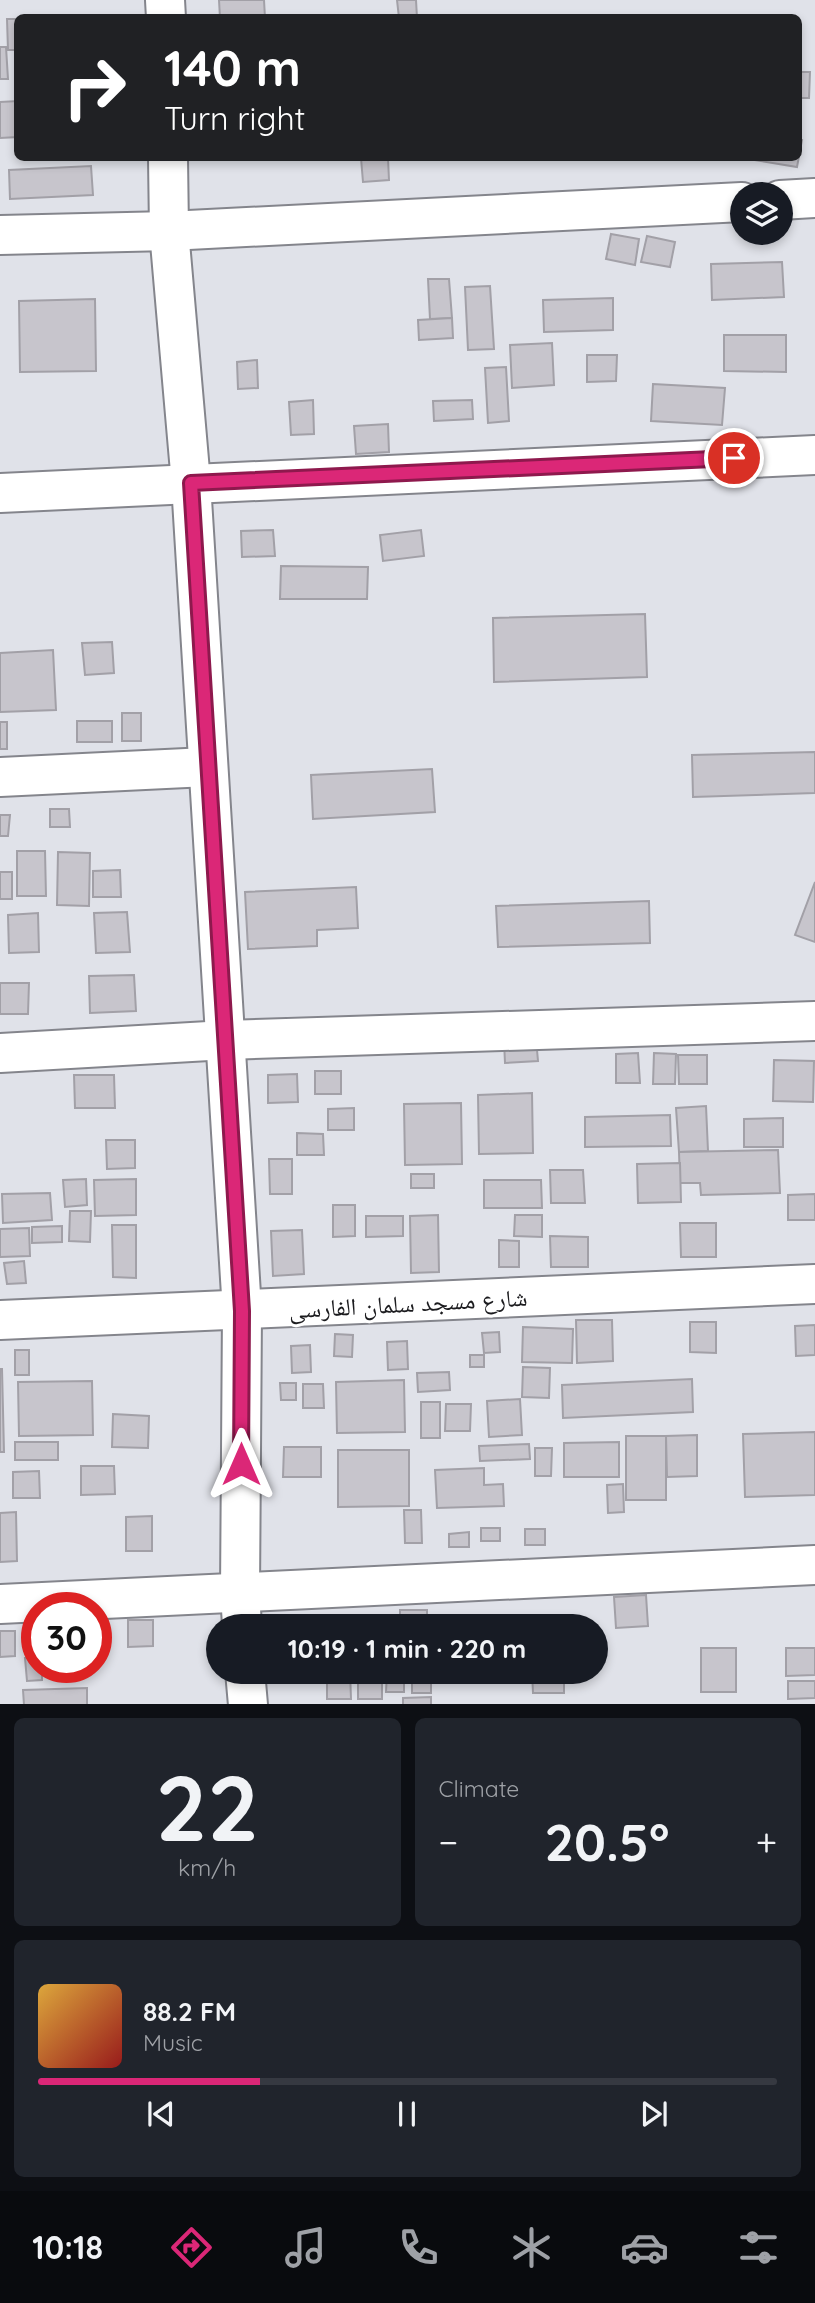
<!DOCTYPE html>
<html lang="en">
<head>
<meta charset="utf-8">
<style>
  body { margin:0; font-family:Quicksand,"Noto Naskh Arabic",sans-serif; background:#20242c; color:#f1f3f6; height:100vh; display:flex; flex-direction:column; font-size:26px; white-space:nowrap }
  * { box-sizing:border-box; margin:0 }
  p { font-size:23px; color:#9ea1a6 }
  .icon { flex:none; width:38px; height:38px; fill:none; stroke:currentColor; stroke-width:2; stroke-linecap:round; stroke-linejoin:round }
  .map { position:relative; height:1704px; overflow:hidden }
  .drawer { display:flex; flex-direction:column; gap:14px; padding:14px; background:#0d0f14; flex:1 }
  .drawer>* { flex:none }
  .top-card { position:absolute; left:14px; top:14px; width:788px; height:147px; border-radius:10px; box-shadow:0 4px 10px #0003; background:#202124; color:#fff; overflow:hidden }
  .controls { position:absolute; left:730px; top:182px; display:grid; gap:14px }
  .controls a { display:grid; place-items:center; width:63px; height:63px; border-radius:50%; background:#171b24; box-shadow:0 4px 10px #0003; font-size:35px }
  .speed { position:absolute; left:21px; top:1592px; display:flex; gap:14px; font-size:35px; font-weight:700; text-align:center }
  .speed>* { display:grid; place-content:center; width:91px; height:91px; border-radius:50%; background:#171b24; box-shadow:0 4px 10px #0003; line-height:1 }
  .speed .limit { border:10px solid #d22; background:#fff; color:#111 }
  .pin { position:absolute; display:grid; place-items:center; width:60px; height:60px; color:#fff; margin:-30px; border:4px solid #fff; border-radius:50%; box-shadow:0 2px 7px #0007 }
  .me { position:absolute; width:77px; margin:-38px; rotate:0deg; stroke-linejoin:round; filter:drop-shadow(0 0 5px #0008) }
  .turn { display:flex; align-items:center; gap:24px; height:147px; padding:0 35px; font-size:32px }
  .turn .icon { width:91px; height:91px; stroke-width:2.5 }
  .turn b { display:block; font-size:49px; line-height:60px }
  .big { font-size:52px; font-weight:700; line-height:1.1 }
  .drawer .tile { flex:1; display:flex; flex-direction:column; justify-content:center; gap:10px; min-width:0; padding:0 24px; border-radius:10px; background:#20242c }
  .drawer .dial { align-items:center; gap:0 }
  .dial b { font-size:91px; line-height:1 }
  .song { display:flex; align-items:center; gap:21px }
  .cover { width:84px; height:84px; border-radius:10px; background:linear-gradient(135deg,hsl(40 70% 55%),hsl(0 70% 35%)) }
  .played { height:7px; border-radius:4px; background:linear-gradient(90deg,#db2777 30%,#363941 30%) }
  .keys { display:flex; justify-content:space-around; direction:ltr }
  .heat { display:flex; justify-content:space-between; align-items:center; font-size:38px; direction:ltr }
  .drawer .tiles { flex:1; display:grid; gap:14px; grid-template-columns:1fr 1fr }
  .tile:last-child { grid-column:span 2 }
  .trip { position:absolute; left:206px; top:1614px; width:402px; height:70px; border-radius:35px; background:#171b24; box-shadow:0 4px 10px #0003; font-weight:700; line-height:70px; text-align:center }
  .tab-bar { display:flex; height:112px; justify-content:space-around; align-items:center; background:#090b0e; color:#9ea1a6 }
  .tab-bar .icon { width:49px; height:49px }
  .tab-bar .selected { color:#db2777 }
  .tab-bar b { font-size:32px; color:#f1f3f6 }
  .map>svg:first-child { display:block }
  .building { fill:#c7c5cc; stroke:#a2a0a7; stroke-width:2 }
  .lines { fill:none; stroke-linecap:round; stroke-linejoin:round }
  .minor-casing { stroke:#84858c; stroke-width:42 }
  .minor { stroke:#fff; stroke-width:38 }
  .route-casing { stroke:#8e194d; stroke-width:18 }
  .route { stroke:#db2777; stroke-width:12 }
  .labels { text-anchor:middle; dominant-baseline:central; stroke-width:6; stroke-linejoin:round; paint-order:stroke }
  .street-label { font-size:24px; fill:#1b1b1e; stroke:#fff }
</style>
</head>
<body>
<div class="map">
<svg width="815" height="1705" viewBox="0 0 815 1705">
  <rect width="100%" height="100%" fill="#e0e2e9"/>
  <!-- building -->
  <g class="building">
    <path d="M219,0H264L265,18H220Z"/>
    <path d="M397,0H416L417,18H399Z"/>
    <path d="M7,19H18V50H8Z"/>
    <path d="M0,47H6L8,79H0Z"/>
    <path d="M798,72H810L809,98H798Z"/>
    <path d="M18,101V137L0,138V102Z"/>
    <path d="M798,139L802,140L797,167L742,158H798Z"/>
    <path d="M361,158H388L389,180L363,182Z"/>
    <path d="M91,166L93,195L10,199L9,170Z"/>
    <path d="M611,234L639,239L635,265L606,259Z"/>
    <path d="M647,236L675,242L670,267L641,262Z"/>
    <path d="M782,262L784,297L712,300L711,264Z"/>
    <path d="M428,279H449L452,318L430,319Z"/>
    <path d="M490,286L494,349L468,350L465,287Z"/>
    <path d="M613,298V330L544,332L543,300Z"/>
    <path d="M95,299L96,371L20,372L19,301Z"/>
    <path d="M452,318L453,338L419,340L418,320Z"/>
    <path d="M724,335H786V372L724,371Z"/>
    <path d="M552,343L554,385L512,388L510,345Z"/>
    <path d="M587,355H617L616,381L587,382Z"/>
    <path d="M257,360L258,388L238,389L237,362Z"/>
    <path d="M506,367L509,421L488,423L485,368Z"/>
    <path d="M653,384L725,388L722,425L651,421Z"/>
    <path d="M313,400L314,434L291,435L289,402Z"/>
    <path d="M472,400L473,419L434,421L433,401Z"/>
    <path d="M388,424L389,452L356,454L354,426Z"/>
    <path d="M273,530L275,556L242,557L241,531Z"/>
    <path d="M421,530L424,556L383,561L380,535Z"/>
    <path d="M281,566L368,567L367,599H280Z"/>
    <path d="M645,614L647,677L494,682L493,618Z"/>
    <path d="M112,642L114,673L85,675L82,643Z"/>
    <path d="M53,650L56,710L0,712V653Z"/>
    <rect x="122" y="713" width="19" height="28"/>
    <rect x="77" y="721" width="35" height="21"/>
    <rect x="0" y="722" width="7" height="27"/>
    <path d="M815,752V793L693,797L692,755Z"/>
    <path d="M432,769L435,812L313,819L311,775Z"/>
    <path d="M50,809H69L70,827H50Z"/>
    <path d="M0,815H10L8,836H0Z"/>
    <path d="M17,851H45L46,896H17Z"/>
    <path d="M58,852L90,853L89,906L57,905Z"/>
    <path d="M120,870L121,897H93V871Z"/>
    <rect x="0" y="872" width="12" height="27"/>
    <path d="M815,882V942L795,935Z"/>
    <path d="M356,887L358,928L317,930V946L248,949L245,892Z"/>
    <path d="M649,901L650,943L498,947L496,906Z"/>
    <path d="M127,912L130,952L96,953L94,913Z"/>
    <path d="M38,913L39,952L9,953L8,915Z"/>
    <path d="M134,975L136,1011L90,1013L89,976Z"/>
    <path d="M0,983H29L28,1014H0Z"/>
    <path d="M536,1039L538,1061L505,1063L504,1041Z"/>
    <path d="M638,1053L640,1083H616V1054Z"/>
    <path d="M654,1053L676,1054L675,1084H653Z"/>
    <path d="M678,1055H707V1084H679Z"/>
    <path d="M774,1060L814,1061L813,1102L773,1101Z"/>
    <rect x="315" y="1071" width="26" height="23"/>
    <path d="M297,1074L298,1102L268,1103V1075Z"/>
    <path d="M74,1075H114L115,1108H75Z"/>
    <path d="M532,1093L533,1153L479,1154L478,1095Z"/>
    <path d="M461,1103L462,1164L405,1165L404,1104Z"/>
    <path d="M706,1106L708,1151L679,1152L676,1108Z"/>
    <path d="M354,1108V1130H328V1109Z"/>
    <path d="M670,1115L671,1146L585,1147V1117Z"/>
    <path d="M783,1118V1147H744V1119Z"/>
    <path d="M297,1133L323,1134L324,1155H297Z"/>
    <path d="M106,1140H135V1168L107,1169Z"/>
    <path d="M778,1150L780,1193L701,1195L700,1183H680L679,1152Z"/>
    <path d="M269,1159H292V1194H270Z"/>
    <path d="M680,1163L681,1202L638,1203L637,1164Z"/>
    <path d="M550,1170H583L585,1203H551Z"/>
    <rect x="411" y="1174" width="23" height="14"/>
    <path d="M86,1179L87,1205L65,1207L63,1180Z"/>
    <path d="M136,1179V1215L95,1216L94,1180Z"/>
    <path d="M484,1180H541L542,1208H484Z"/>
    <path d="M50,1193L52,1220L3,1223L2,1194Z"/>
    <path d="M815,1194V1220H788V1195Z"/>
    <path d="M333,1205H355V1236L333,1237Z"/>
    <path d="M70,1211H91L90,1242L69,1241Z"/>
    <path d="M438,1215L439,1272L411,1273L410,1216Z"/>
    <path d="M515,1215H542V1237L514,1236Z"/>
    <path d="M366,1216H403V1236L366,1237Z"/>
    <path d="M680,1223H716V1257H681Z"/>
    <path d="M112,1225H136V1278L113,1277Z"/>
    <path d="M62,1226V1242L32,1243V1227Z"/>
    <path d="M29,1228L30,1256L0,1257V1229Z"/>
    <path d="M302,1230L304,1274L273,1276L271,1231Z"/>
    <path d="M550,1236L588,1237V1267H551Z"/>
    <path d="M499,1240L519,1241V1267H499Z"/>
    <path d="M24,1261L26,1283L7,1284L4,1263Z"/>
    <path d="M576,1320H612L613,1361L577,1363Z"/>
    <path d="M690,1322H716V1353L690,1352Z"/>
    <path d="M815,1325V1355L796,1356L795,1326Z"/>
    <path d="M523,1327L573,1329L572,1363L522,1362Z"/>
    <path d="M499,1332L500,1352L484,1353L482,1333Z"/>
    <path d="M335,1334L353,1335L352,1357L334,1356Z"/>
    <path d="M407,1341L408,1369L388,1370L387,1342Z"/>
    <path d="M310,1345L311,1372L292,1373L291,1346Z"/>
    <rect x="15" y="1350" width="14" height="25"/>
    <rect x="470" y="1355" width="14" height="12"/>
    <path d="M523,1367L550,1368L549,1398L522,1397Z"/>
    <path d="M0,1369H2L4,1452H0Z"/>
    <path d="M449,1372L450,1390L418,1392L417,1373Z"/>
    <path d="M692,1379L693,1412L563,1418L562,1385Z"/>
    <path d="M404,1380L405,1432L337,1433L336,1382Z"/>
    <path d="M92,1381L93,1435L19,1436L18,1382Z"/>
    <path d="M280,1383H296V1400H281Z"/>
    <path d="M303,1384H323L324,1408H303Z"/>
    <path d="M520,1399L522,1435L489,1437L487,1401Z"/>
    <rect x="421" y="1402" width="19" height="36"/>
    <path d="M446,1404H471L470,1431H445Z"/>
    <path d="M113,1414L149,1416L148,1448L112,1447Z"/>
    <path d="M815,1432V1495L745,1497L743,1434Z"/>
    <path d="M697,1435V1476L667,1477L666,1436Z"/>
    <rect x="626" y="1436" width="40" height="64"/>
    <rect x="15" y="1442" width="43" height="18"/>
    <path d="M619,1442V1477H564V1443Z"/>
    <path d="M529,1444L530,1459L480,1461L479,1446Z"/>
    <path d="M284,1447H321V1477H283Z"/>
    <path d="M535,1448H552L551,1476H535Z"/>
    <path d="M338,1450H409V1506L338,1507Z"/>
    <path d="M81,1466H114L115,1494L81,1495Z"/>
    <path d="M484,1468V1485L503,1484L504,1506L437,1508L435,1470Z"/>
    <path d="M39,1471L40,1498H13V1472Z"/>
    <path d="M623,1484L624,1512L608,1513L607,1485Z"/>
    <path d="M404,1510H421L422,1543H405Z"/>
    <path d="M16,1512L17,1561L0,1562V1513Z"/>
    <path d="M152,1516V1551H126V1517Z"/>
    <rect x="481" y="1528" width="19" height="13"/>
    <rect x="525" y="1529" width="20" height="16"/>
    <path d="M469,1532V1547H449V1534Z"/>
    <path d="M646,1595L648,1626L616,1628L614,1597Z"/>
    <rect x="400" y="1610" width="27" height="16"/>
    <path d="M128,1620H153V1646L128,1647Z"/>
    <rect x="96" y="1625" width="13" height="20"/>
    <path d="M37,1630V1651H24V1631Z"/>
    <path d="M0,1631H15V1656L0,1657Z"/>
    <rect x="701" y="1648" width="35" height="44"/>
    <path d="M786,1648H815V1675L786,1676Z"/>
    <path d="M25,1658H37V1668H42V1680L27,1681Z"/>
    <path d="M327,1671H350L351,1699H327Z"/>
    <rect x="358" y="1671" width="24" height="28"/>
    <path d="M387,1671H404V1692H386Z"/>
    <rect x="412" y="1671" width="19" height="22"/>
    <path d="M532,1671H564V1693H533Z"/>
    <path d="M788,1681H815V1698L788,1699Z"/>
    <path d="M87,1688V1705H24L23,1690Z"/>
    <path d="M431,1697V1705H403V1698Z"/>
  </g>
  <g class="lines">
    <!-- minor casing -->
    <g class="minor-casing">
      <g id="minor">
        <path d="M165,0L166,18"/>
        <path d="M168,158L169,231L191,483L242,1311L240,1592L242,1626"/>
        <path d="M780,200L815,198"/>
        <path d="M0,235L169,231L742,202"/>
        <path d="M0,493L815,455"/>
        <path d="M0,777L207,767"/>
        <path d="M0,1053L226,1040L815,1021"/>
        <path d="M0,1320L815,1284"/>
        <path d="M0,1604L815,1565"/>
        <path d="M245,1671L248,1705"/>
      </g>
    </g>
    <!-- minor -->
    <use href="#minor" class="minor"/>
  </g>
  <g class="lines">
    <!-- route casing -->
    <g class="route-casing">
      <path id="route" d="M241,1464L242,1311L191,483L734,458"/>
    </g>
    <!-- route -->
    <use href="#route" class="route"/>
  </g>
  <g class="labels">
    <!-- street labels -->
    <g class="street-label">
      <text transform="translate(408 1303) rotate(-3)">شارع مسجد سلمان الفارسى</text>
    </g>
  </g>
</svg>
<div class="controls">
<a><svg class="icon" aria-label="layers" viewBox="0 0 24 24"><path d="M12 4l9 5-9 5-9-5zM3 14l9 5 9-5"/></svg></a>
</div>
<div class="speed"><div class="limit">30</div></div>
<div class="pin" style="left:734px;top:458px;background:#d93025"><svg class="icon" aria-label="arrive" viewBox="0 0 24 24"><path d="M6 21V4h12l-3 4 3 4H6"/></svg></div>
<svg class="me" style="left:241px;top:1464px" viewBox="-20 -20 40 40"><path d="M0-17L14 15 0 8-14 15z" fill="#db2777" stroke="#fff" stroke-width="4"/></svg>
<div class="trip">10:19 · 1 min · 220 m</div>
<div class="top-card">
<div class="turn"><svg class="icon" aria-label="right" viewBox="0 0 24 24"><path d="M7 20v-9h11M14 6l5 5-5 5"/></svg><div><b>140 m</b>Turn right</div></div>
</div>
</div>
<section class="drawer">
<div class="tiles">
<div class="tile dial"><b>22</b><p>km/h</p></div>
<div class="tile"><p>Climate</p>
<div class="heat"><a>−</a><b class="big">20.5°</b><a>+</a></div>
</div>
<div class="tile">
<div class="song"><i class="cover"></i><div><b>88.2 FM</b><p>Music</p></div></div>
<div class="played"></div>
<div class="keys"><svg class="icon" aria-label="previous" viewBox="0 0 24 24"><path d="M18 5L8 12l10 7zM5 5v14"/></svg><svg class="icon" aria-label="pause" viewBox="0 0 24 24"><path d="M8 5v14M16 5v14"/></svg><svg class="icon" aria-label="next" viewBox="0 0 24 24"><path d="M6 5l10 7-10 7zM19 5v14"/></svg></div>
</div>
</div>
</section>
<nav class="tab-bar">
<b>10:18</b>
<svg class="icon selected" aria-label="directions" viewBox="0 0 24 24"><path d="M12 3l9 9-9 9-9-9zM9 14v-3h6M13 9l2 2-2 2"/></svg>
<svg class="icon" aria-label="music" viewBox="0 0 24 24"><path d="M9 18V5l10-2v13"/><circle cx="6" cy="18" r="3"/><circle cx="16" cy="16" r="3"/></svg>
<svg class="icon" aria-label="phone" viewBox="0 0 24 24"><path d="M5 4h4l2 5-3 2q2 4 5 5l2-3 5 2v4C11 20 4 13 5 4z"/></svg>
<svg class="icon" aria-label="climate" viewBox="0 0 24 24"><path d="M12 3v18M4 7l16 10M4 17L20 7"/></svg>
<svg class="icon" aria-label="car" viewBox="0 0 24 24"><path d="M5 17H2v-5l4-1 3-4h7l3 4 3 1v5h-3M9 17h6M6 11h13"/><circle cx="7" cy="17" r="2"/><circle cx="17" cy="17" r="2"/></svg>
<svg class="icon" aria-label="filters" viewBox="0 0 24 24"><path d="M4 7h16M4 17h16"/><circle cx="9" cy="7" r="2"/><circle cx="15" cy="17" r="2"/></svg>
</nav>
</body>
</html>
